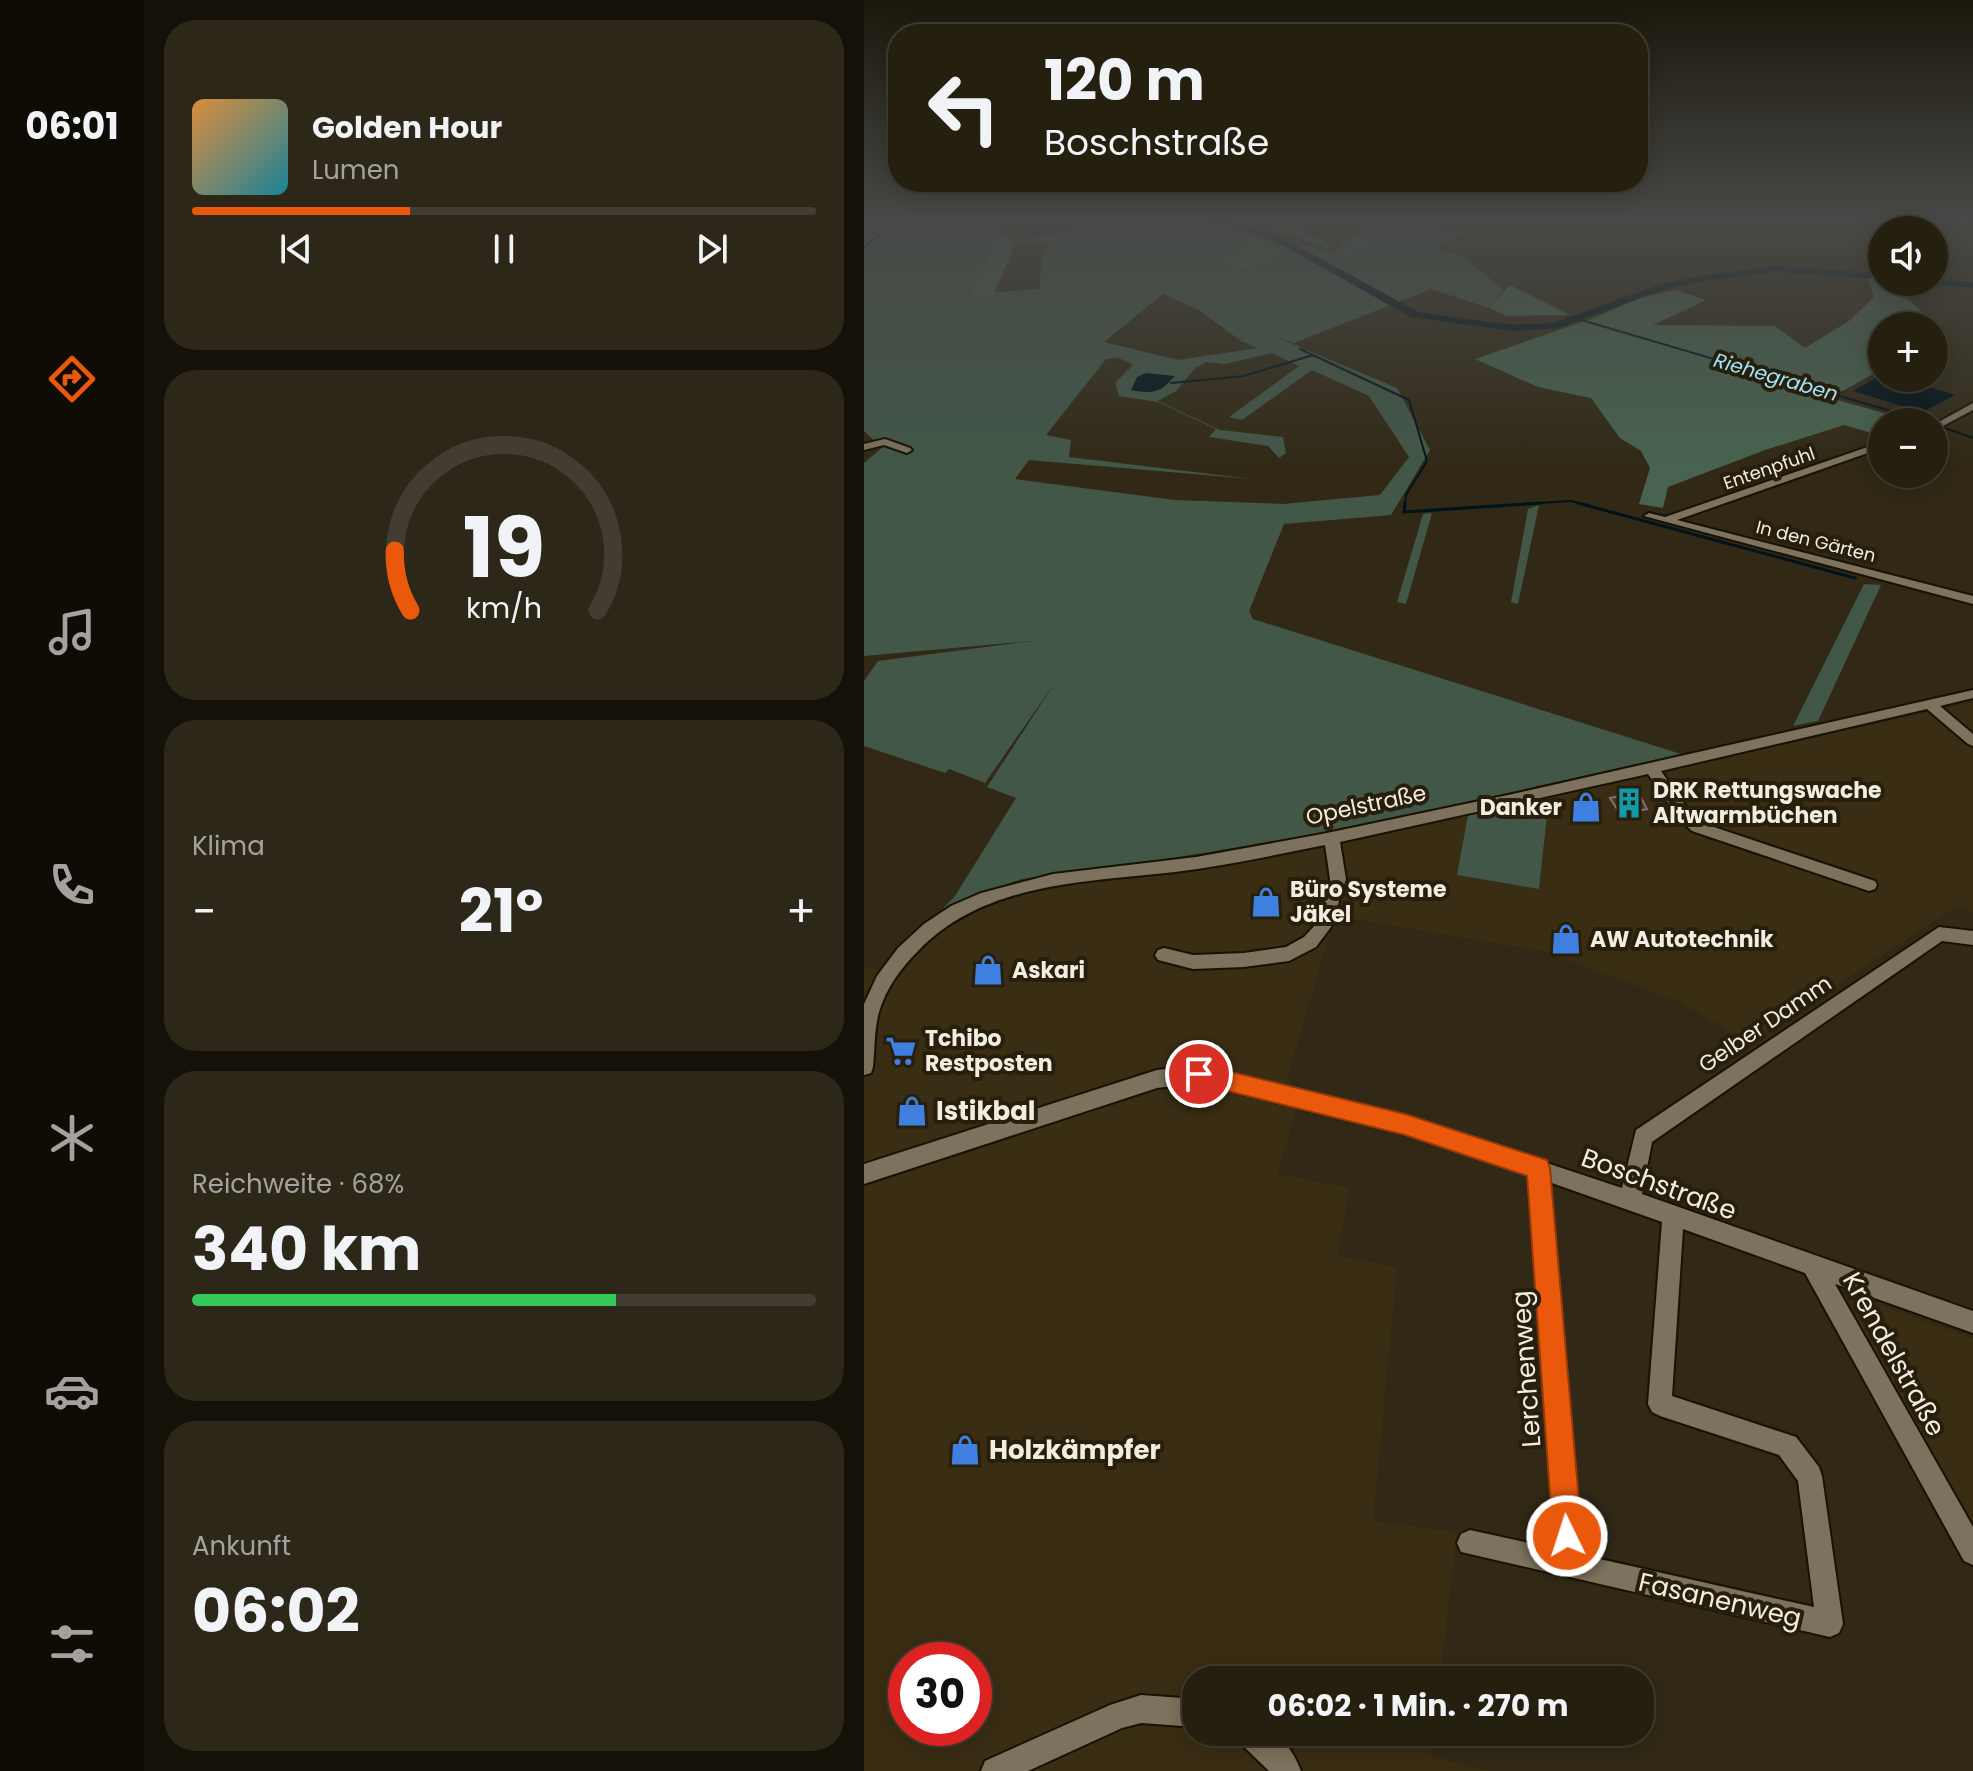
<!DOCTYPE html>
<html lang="de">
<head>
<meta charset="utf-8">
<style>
  body { margin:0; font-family:Poppins,sans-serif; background:#2d2719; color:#f1f3f6; height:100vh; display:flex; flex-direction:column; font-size:30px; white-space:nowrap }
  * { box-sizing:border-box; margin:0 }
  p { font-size:26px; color:#a3a29f }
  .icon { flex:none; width:44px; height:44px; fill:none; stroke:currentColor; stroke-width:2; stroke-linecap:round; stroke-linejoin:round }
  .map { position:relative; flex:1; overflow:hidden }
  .sheet { display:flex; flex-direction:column; gap:20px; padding:20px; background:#141109; width:720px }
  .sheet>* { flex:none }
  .banner { position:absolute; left:24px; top:24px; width:760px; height:168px; border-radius:32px; box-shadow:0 4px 20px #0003,0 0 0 2px #423d30; background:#251f10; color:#f1f3f6; overflow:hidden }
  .tools { position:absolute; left:1004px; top:216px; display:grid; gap:16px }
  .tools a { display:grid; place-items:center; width:80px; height:80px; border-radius:50%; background:#251f10; box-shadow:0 4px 20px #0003,0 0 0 2px #423d30; font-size:40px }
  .speed { position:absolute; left:24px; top:1642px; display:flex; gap:16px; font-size:40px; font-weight:700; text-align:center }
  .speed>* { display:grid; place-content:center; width:104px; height:104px; border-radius:50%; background:#251f10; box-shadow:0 4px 20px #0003,0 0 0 2px #423d30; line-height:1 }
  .speed .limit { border:12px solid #d22; background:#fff; color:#111 }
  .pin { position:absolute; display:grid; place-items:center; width:68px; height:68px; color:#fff; margin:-34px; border:4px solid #fff; border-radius:50%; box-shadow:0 2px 8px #0007 }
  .me { position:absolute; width:88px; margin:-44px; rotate:356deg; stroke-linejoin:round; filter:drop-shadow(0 0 6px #0008) }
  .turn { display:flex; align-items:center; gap:28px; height:168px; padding:0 24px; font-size:36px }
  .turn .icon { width:104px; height:104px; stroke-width:2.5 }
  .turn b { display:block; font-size:56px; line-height:68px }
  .big { font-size:60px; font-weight:700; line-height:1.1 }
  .sheet .card { flex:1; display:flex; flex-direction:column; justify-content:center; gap:12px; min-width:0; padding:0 28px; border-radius:32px; background:#2d2719 }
  .sheet .dial { align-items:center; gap:0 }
  .dial svg { height:208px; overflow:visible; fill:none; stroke:#423d30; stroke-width:7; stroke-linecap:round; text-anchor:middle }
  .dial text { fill:#f1f3f6; stroke:none }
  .song { display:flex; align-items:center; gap:24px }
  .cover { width:96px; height:96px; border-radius:12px; background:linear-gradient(135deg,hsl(30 70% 55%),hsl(190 70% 35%)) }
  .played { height:8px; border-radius:4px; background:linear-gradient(90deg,#ea580c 35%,#423d30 35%) }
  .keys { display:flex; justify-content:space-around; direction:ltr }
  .heat { display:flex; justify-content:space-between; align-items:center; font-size:44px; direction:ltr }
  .charge { height:12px; border-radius:6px; background:linear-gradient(90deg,#34c759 68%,#423d30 0) }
  .trip { position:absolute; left:318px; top:1666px; width:472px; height:80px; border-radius:32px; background:#251f10; box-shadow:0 4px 20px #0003,0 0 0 2px #423d30; font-weight:700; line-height:80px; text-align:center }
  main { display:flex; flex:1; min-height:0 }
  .tab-bar { display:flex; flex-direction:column; width:144px; justify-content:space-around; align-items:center; background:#0f0c06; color:#a3a29f }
  .tab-bar .icon { width:56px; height:56px }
  .tab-bar .active { color:#ea580c }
  .tab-bar b { font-size:36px; color:#f1f3f6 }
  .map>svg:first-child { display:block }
  .built { fill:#392d13; fill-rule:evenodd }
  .green { fill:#425748; fill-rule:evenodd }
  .forest { fill:#48634f }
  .water { fill:#00131b }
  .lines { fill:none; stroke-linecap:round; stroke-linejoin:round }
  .stream-far1 { stroke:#00131b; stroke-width:2 }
  .stream { stroke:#00131b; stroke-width:3 }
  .river { fill:#00131b; fill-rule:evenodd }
  .building { fill:#49332f; stroke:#886e69; stroke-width:2 }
  .minor-casing { stroke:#191102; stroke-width:4 }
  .minor { fill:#7c725d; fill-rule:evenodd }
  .route { fill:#ea580c; stroke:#983908; stroke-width:2 }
  .labels { text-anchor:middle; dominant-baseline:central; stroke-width:8; stroke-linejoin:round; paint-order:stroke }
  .far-street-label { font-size:18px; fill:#f2ede1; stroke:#271f0c }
  .far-water-label { font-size:20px; font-style:italic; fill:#a1e3fb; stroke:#271f0c }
  .poi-label { font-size:22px; font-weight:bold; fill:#f2ede1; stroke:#271f0c; text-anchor:start }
  .street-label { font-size:22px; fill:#f2ede1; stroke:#271f0c }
  .near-poi-label { font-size:26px; font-weight:bold; fill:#f2ede1; stroke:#271f0c; text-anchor:start }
  .near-street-label { font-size:26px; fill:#f2ede1; stroke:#271f0c }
</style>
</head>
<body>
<main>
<nav class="tab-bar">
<b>06:01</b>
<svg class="icon active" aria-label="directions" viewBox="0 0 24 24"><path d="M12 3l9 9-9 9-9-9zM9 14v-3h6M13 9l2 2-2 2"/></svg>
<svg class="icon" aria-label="music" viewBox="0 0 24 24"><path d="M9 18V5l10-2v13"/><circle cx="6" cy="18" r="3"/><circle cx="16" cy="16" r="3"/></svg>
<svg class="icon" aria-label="phone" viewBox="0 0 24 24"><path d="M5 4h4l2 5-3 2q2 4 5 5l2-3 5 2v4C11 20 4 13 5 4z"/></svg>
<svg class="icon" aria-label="climate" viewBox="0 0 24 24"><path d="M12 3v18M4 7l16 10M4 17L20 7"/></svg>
<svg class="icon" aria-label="car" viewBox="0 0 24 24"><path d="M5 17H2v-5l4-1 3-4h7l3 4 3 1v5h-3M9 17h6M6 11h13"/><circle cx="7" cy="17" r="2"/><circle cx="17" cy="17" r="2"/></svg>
<svg class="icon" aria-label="filters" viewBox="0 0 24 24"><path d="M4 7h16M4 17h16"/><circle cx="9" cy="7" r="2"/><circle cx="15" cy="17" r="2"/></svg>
</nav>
<section class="sheet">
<div class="card">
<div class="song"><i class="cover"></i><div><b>Golden Hour</b><p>Lumen</p></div></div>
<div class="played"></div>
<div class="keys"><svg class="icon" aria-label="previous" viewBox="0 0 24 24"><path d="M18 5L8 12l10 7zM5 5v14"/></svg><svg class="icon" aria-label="pause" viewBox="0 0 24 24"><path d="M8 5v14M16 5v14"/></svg><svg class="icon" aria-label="next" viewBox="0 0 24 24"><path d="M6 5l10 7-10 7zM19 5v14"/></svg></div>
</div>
<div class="card dial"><svg viewBox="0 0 100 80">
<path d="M14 69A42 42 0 1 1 86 69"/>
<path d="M14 69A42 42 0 0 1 8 46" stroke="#ea580c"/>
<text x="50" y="56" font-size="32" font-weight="700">19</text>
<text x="50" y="72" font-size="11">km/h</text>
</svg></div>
<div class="card"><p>Klima</p>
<div class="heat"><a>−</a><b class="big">21°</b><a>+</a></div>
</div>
<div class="card"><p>Reichweite · 68%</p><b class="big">340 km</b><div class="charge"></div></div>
<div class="card"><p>Ankunft</p><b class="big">06:02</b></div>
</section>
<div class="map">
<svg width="1109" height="1771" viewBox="0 0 1109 1771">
  <rect width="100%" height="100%" fill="#312916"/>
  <!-- built -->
  <g class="built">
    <path d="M1109,702V913L1093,906L887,1042L811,1000L683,952L471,916L423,1079L435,1098L414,1174L486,1188L473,1256L533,1267L509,1521L593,1532L576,1680H332V1732H570L567,1756L627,1771H0V966L20,971L85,909L105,897L141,883L479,830V843L604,815L593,875L675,888L685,797ZM42,1660H110V1728H42Z"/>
    <path d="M1003,1301L1109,1338V1528L991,1322Z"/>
  </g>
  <!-- green -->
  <g class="green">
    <path d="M0,220H112L122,238L120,244L130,243L106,298L129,296L131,292L176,289L177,257L185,242L149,243L147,239L195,235L207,229L226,230L250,222L348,239L372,222L391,228L378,249L358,258L418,256L404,249C431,241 453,246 478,257L547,227L601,232L572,247L577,252L597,255L639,290L625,308L567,289L430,343L414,338L533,388L566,450L527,515L420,524L385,611L389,619L817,754L480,830L246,868L158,879L105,897L66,922L91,896L152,798L123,787L192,681L121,783L85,769L81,773L0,746V681L14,661L168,641L0,656V463L18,448L0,431ZM299,294L335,310L377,341L394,348L314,360L240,342ZM408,353L435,366L365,417L378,420L448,370L505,396L545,457L516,495L419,504L311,500L151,479L165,460L388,479L205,457L207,440L182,435L242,359L255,358L269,365L251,383L255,396L294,402L352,429L345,437L404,446L415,458L422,453L419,437L356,430L294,401L312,391L331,368L343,362L361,364Z"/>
    <path d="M675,505L654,604L647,602L664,509Z"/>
    <path d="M568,513L542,604L533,602L559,514Z"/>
    <path d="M1000,584L1017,585L954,721L929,726Z"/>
    <path d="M685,797L675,889L593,875L604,815Z"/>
  </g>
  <!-- forest -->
  <g class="forest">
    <path d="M112,220H131L136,233L147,239L150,247L129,296L105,298L130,244L117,242L121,238Z"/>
    <path d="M215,220H314L362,227L349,239L250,222L226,230L207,229Z"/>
    <path d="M364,220H419L469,247L466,250L398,223L391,228Z"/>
    <path d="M511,220H543L547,227L478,257L470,251Z"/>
    <path d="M389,234L417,245L405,249L419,256L380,269L357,259L378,249Z"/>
    <path d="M1002,275L1018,277V282H1026L1061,315L1039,326H1018V369L966,398L1052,422H1018V436L980,425L901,450L804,487L799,508L775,504L786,468L777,451L756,438L727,398L674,387L611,359L730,318L775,298L812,290L842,300L789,325L911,326L941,348L985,321L1010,297Z"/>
    <path d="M646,285L706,315L643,316L625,308Z"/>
  </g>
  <!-- water -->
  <g class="water">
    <path d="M282,373L311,376C297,391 292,395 267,390L273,377Z"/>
    <path d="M1018,374V378H1038L1091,395L1058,412L989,391Z"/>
  </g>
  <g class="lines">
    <!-- stream-far1 -->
    <g class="stream-far1">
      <path d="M0,247L34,220"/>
      <path d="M714,319L1064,422"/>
      <path d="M436,349L545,400L563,461L542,495L541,505"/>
      <path d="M307,383L380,376L449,355"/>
      <path d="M1070,424L1109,438"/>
      <path d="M646,505L707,501L722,505"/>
    </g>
    <!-- stream -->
    <g class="stream">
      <path d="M541,503L540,512L677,503"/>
      <path d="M714,503L991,578"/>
    </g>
    <!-- river -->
    <g class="river">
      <path d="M332,220H347L408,232L554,312L648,325L690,323L794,285L841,275L910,266L1018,273V279L910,272L841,281L801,289L695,328L648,331L547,317L402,236Z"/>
      <path d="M1070,279L1109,282V288L1067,284Z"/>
    </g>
  </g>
  <!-- building -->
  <path class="building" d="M774,792L783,809L761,814L757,808L753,809L746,798Z"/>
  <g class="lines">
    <!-- minor casing -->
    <g class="minor-casing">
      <g id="minor">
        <path d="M380,225L382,229L377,230V227Z"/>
        <path d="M1109,403V410L1079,426L1071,424Z"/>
        <path d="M21,439L46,448L48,450L43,453L20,445L0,450V444Z"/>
        <path d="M1018,442V448L813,520L1109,596V604L780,516L785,513L801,517Z"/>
        <path d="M1109,690V698L1076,706L1109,734V746L1104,744L1063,709L797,771L826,812L838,823L1011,881L1013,885L1011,889L1005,891L828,831L816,820L784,774L476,842L482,879L467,927L452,947L425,961L380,967L329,969L294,960L291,955L294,950L300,948L329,955L380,953L422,947L440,937L452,924L466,879L461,845C411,855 361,866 311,872C222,882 120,882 54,951C37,968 22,988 15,1012C10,1030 11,1049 9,1067L7,1073L0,1075V1004L13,976L34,948L60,924L87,906L117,893L189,874L332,857L458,834L644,795Z"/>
        <path d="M1075,927L1109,931V945L1078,941L788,1142L778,1194L1109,1311V1333L971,1284L1109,1527V1565L1100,1561L941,1273L819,1229L808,1396L932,1437L955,1467L958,1476L979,1624L975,1633L966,1637L597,1552L593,1543L597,1534L606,1530L692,1549L664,1175L541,1134L335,1083L293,1088L0,1184V1164L293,1070L335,1065L541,1116L758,1188L772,1130ZM685,1182L798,1222L784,1404L788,1412L796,1416L915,1455L934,1481L950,1607L718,1555Z"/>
        <path d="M277,1695L332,1699V1727L277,1723L258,1728L164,1771H117L121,1761L246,1705Z"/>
        <path d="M371,1732C409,1732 421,1732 437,1771H405L375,1742Z"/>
      </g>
    </g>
    <!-- minor -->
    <use href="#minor" class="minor"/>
  </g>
  <!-- sky -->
  <linearGradient id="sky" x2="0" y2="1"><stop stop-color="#1b170c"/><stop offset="0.47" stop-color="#484947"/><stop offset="1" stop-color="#484947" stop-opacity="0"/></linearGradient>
  <rect width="1109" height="468" fill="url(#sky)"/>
  <!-- route -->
  <path class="route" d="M335,1064L541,1114L683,1160L686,1168L718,1536L714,1546L703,1550L693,1546L689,1536L663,1176L541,1135L335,1084L327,1081L324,1074L327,1067Z"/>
  <!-- icons -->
  <defs>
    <g id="building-bare" transform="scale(2.4)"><path d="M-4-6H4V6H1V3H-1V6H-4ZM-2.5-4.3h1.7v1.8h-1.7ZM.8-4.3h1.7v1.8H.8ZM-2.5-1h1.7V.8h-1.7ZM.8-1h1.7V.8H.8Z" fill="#0f9aa8" stroke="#271f0c" stroke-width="2.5" paint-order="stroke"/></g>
    <g id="shop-bare" transform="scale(2.4)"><path d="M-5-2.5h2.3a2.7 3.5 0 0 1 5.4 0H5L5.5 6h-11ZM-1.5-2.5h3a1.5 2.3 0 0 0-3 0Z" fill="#3f7fe0" stroke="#271f0c" stroke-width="2.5" paint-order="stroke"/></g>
    <g id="supermarket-bare" transform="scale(2.4)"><path d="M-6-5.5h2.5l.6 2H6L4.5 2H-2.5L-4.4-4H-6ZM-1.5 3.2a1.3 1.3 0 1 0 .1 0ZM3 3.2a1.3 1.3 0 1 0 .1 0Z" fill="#3f7fe0" stroke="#271f0c" stroke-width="2.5" paint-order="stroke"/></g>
  </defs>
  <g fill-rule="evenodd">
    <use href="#building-bare" x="765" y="803"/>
    <use href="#shop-bare" x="722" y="807"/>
    <use href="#shop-bare" x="402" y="902"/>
    <use href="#shop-bare" x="702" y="939"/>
    <use href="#shop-bare" x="124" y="970"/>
    <use href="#supermarket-bare" x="37" y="1051"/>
    <use href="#shop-bare" x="48" y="1111"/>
    <use href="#shop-bare" x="101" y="1450"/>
  </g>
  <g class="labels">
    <!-- far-street labels -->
    <g class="far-street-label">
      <text transform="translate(905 468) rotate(-19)">Entenpfuhl</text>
      <text transform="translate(952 541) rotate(14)">In den Gärten</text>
    </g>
    <!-- far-water labels -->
    <g class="far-water-label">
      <text transform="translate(912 377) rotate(16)">Riehegraben</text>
    </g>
    <!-- poi labels -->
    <g class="poi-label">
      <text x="789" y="790">DRK Rettungswache<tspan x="789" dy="25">Altwarmbüchen</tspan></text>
      <text x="698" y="807" text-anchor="end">Danker</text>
      <text x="426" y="889">Büro Systeme<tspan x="426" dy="25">Jäkel</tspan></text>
      <text x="726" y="939">AW Autotechnik</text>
      <text x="148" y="970">Askari</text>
      <text x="61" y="1038">Tchibo<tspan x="61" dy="25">Restposten</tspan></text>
    </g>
    <!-- street labels -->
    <g class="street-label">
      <text transform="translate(502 805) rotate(-12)">Opelstraße</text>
      <text transform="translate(901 1024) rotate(-34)">Gelber Damm</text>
    </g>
    <!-- near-poi labels -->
    <g class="near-poi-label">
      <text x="72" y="1111">Istikbal</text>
      <text x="125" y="1450">Holzkämpfer</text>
    </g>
    <!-- near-street labels -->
    <g class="near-street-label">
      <text transform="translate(795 1184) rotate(20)">Boschstraße</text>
      <text transform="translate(1030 1354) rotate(61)">Krendelstraße</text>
      <text transform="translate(662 1369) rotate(-94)">Lerchenweg</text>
      <text transform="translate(856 1600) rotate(13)">Fasanenweg</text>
    </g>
  </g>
</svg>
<div class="tools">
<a><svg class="icon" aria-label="sound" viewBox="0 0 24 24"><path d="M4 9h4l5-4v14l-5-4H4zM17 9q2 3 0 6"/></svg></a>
<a>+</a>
<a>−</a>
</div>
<div class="speed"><div class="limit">30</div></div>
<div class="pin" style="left:335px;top:1074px;background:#d93025"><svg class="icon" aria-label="arrive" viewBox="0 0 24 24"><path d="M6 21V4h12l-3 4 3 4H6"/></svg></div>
<svg class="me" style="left:703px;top:1536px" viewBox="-20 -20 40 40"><circle r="17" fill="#ea580c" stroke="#fff" stroke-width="3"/><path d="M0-11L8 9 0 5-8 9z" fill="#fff"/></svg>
<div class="trip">06:02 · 1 Min. · 270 m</div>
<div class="banner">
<div class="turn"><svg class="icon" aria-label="left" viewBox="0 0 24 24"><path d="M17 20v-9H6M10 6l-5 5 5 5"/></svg><div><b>120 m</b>Boschstraße</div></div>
</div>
</div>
</main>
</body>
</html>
